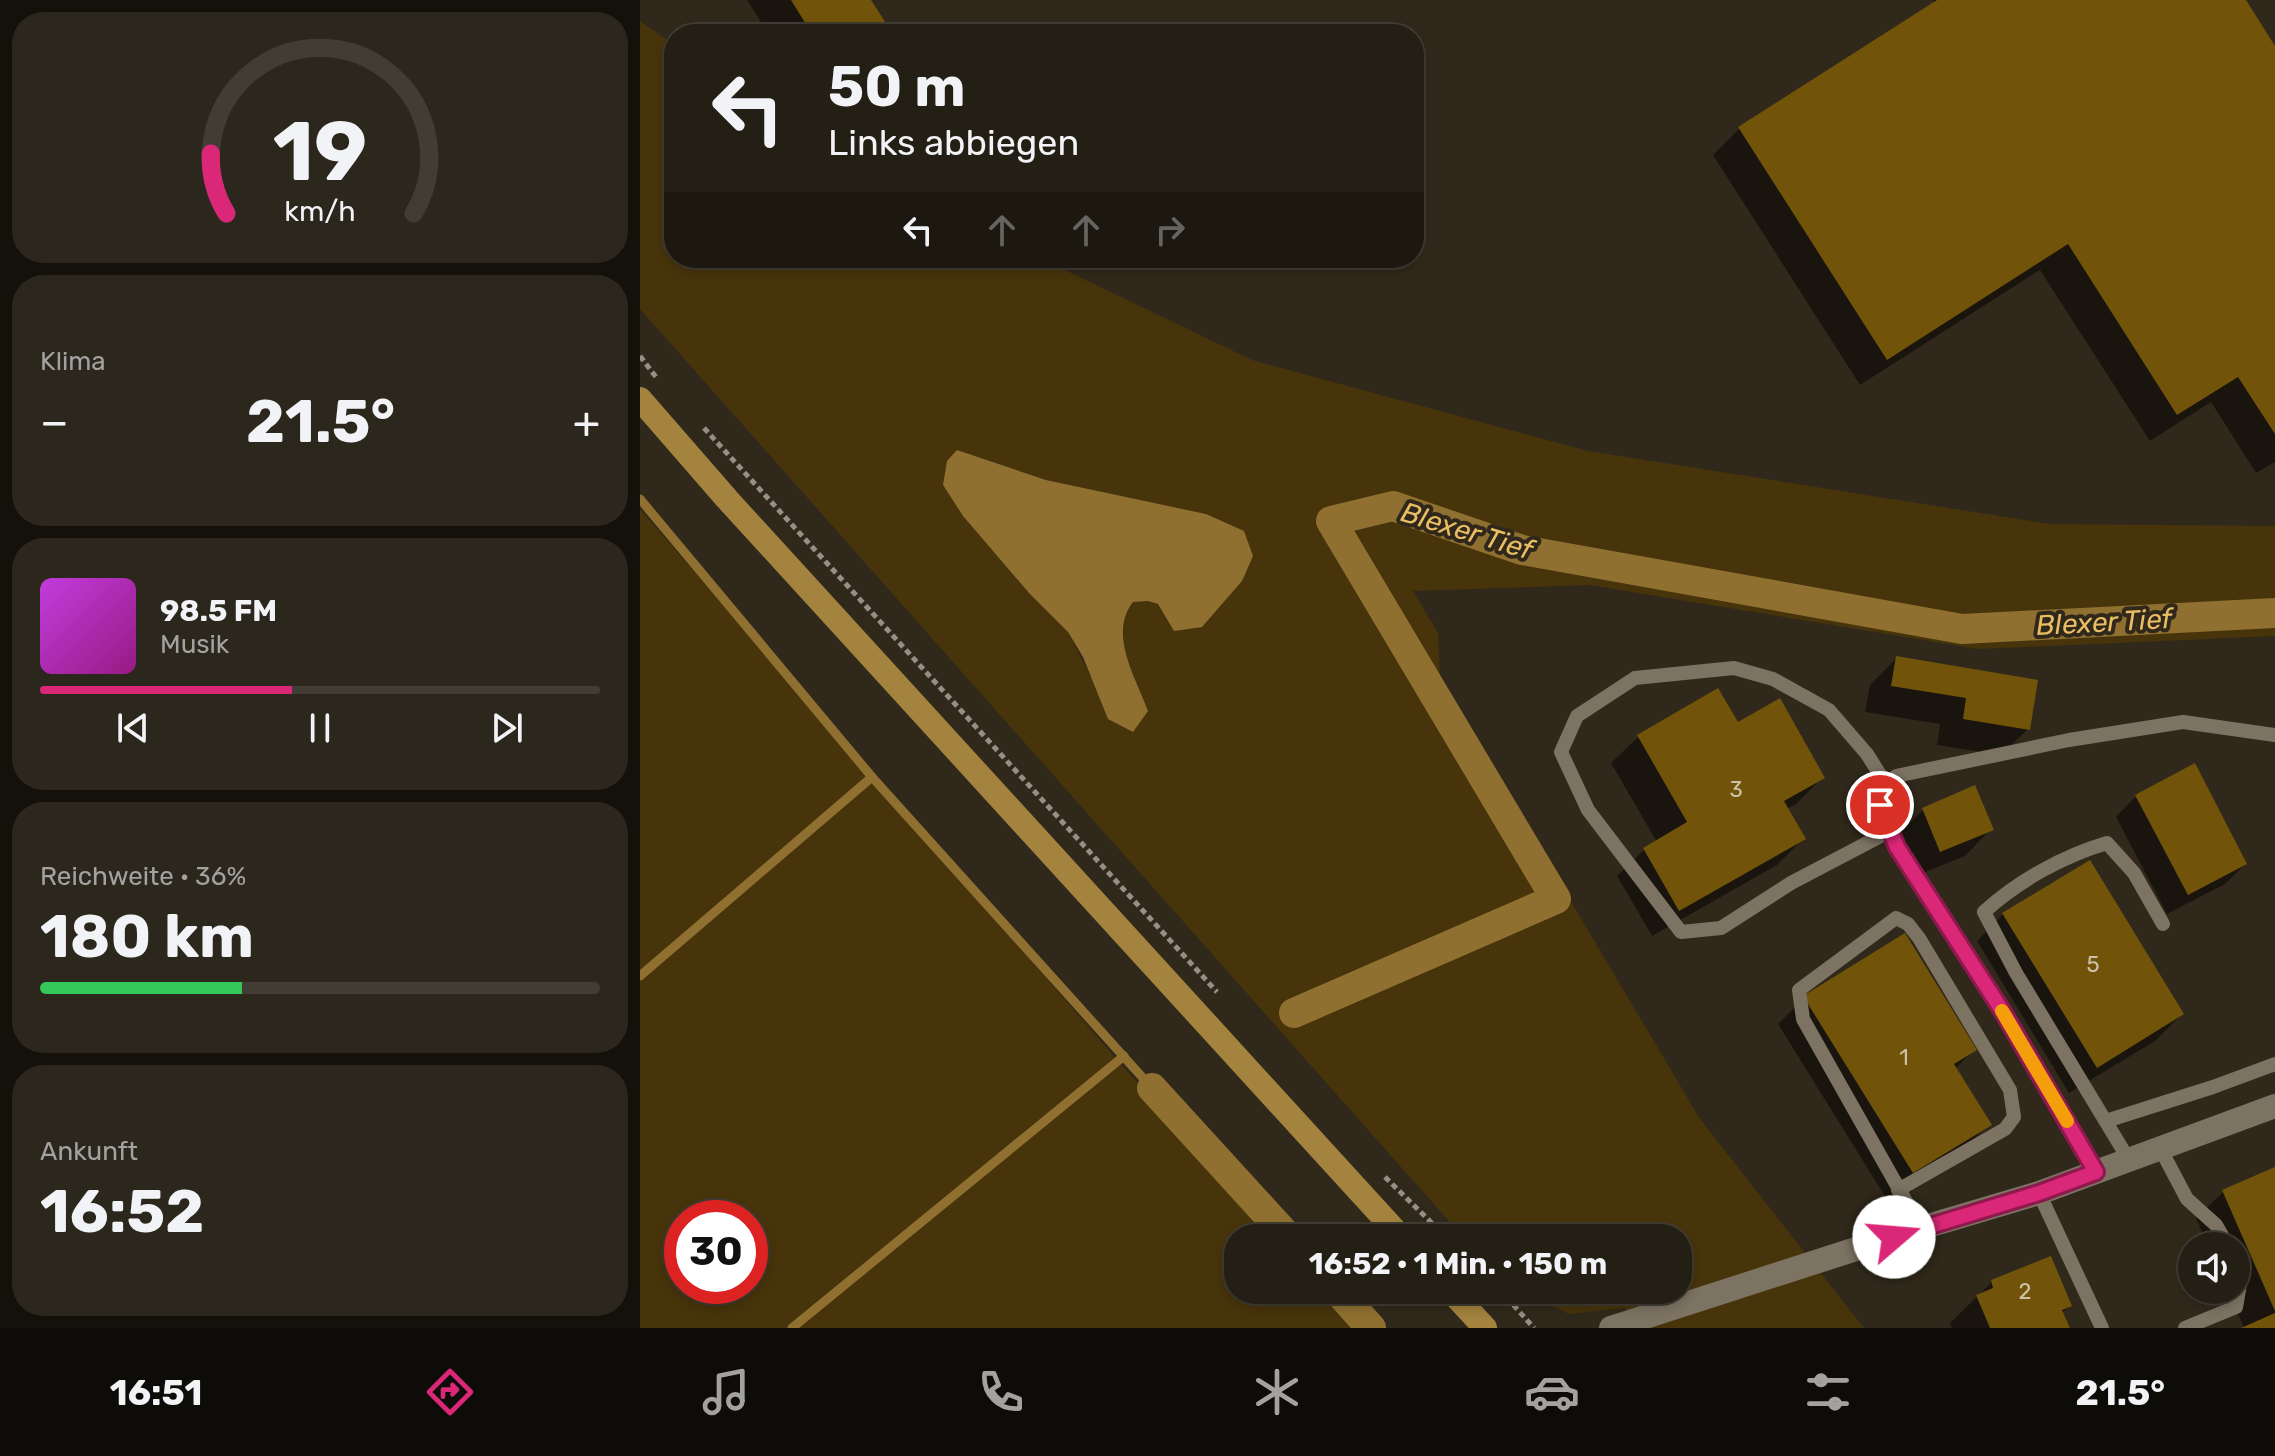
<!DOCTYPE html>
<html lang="de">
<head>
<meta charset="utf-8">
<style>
  body { margin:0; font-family:Rubik,sans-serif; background:#2c271d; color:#f1f3f6; height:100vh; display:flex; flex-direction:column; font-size:30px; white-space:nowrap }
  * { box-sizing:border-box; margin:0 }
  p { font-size:26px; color:#a3a2a0 }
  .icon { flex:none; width:44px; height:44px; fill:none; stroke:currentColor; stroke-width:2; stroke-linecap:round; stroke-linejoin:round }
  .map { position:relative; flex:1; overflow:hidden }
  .drawer { display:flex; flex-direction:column; gap:12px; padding:12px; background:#14110b; width:640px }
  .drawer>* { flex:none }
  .guide { position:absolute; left:24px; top:24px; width:760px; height:244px; border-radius:32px; box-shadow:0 4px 12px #0003,0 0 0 2px #413d34; background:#241f14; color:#f1f3f6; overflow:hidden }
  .tools { position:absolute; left:1538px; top:1232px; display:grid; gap:16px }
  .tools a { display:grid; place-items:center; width:72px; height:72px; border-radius:50%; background:#241f14; box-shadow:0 4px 12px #0003,0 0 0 2px #413d34; font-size:40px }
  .speed { position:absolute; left:24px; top:1200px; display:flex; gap:16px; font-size:40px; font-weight:700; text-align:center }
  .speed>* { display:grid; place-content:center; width:104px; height:104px; border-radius:50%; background:#241f14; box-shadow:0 4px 12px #0003,0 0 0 2px #413d34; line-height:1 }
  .speed .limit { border:12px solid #d22; background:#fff; color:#111 }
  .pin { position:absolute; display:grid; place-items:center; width:68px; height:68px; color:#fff; margin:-34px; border:4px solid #fff; border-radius:50%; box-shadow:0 2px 8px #0007 }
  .me { position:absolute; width:88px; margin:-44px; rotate:72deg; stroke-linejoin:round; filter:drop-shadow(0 0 6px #0008) }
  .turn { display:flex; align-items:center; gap:28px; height:168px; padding:0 32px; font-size:36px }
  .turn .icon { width:104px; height:104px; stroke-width:2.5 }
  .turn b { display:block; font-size:56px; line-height:68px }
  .lanes { display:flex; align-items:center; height:76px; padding:0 32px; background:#0003; justify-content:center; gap:40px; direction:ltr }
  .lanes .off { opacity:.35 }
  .big { font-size:60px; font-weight:700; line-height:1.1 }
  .drawer .card { flex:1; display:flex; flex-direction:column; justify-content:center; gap:12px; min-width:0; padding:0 28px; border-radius:32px; background:#2c271d }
  .drawer .dial { align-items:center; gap:0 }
  .dial svg { height:208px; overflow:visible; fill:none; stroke:#413d34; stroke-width:7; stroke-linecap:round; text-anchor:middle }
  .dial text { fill:#f1f3f6; stroke:none }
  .song { display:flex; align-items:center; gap:24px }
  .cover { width:96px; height:96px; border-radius:12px; background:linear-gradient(135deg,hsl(290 70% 55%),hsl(310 70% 35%)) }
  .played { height:8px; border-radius:4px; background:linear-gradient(90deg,#db2777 45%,#413d34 45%) }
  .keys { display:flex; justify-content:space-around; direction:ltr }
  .heat { display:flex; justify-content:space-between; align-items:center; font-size:44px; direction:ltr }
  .charge { height:12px; border-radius:6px; background:linear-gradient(90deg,#34c759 36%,#413d34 0) }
  .trip { position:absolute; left:584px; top:1224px; width:468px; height:80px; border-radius:32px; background:#241f14; box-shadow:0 4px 12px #0003,0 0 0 2px #413d34; font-weight:700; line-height:80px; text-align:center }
  .tab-bar { display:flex; height:128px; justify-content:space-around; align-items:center; background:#0e0c08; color:#a3a2a0 }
  .tab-bar .icon { width:56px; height:56px }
  .tab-bar .current { color:#db2777 }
  .tab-bar b { font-size:36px; color:#f1f3f6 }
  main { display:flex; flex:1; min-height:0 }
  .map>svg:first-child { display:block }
  .green { fill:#47340b; fill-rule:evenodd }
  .water { fill:#8f7030 }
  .shadow { fill:#0007 }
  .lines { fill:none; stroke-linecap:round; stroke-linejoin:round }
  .stream { stroke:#8f7030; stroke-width:9 }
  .canal { stroke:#8f7030; stroke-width:30 }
  .building { fill:#71530a }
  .path { stroke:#958f84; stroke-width:5; stroke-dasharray:6 4; stroke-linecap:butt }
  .service { stroke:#7c7363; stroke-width:14 }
  .minor { stroke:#7c7363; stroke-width:24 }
  .primary { stroke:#a3833d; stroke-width:24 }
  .route-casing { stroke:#8e194d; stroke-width:20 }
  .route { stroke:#db2777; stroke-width:14 }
  .slow { stroke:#f59e0b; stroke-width:14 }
  .labels { text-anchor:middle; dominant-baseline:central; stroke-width:8; stroke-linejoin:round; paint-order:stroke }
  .number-label { font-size:22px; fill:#ccc0a8 }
  .water-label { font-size:28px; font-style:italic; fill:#eabd62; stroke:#30291b }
</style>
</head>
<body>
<main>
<section class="drawer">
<div class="card dial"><svg viewBox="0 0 100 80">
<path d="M14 69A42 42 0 1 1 86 69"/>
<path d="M14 69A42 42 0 0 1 8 46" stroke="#db2777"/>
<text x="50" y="56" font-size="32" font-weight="700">19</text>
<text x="50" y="72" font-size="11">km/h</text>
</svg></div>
<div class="card"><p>Klima</p>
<div class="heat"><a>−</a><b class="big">21.5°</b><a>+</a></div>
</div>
<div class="card">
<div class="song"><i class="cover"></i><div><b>98.5 FM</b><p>Musik</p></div></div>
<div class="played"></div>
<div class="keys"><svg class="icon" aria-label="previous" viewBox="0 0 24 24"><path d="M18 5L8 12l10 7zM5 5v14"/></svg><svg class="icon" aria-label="pause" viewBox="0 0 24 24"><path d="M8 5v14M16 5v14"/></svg><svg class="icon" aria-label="next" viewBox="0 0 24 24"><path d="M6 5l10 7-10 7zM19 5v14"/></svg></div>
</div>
<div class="card"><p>Reichweite · 36%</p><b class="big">180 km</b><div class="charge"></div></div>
<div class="card"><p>Ankunft</p><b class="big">16:52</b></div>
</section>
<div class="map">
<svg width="1635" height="1328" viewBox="0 0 1635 1328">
  <rect width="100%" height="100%" fill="#30291b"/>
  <!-- green -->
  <g class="green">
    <path d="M0,21L34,45V258H400L612,360L948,451L1410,524L1635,526V636L1338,649L950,585L773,591L798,633L800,681L1060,1119L1224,1328H996L985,1308L929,1314L880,1290H1038V1238H824L0,309ZM317,450L406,480L566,514L534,630L518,604L508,601L493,602C469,635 495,676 508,710L456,687L428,632L389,593L323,516L303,485Z"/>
    <path d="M0,509L485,1069L640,1238H598V1290H687L722,1328H0ZM110,1218V1286H42V1218Z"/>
  </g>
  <!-- water -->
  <path class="water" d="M317,450L406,480L566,514L604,531L613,556L602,581L562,627L534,631L518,604L508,601L493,602C468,635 496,677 508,711L493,732L468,719L443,657L428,632L389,593L323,516L303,485L307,461Z"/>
  <!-- shadow -->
  <g class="shadow">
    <path d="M107,0H229L250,34H129Z"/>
    <path d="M1293,0H1603L1635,49V462L1616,473L1571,402L1510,441L1400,270L1220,385L1073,155L1099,129L1295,3Z"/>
    <path d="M1257,658L1388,729L1361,755L1297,745L1300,724L1225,712L1230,685Z"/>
    <path d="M1097,725L1183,777L1156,804L1147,809L1164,838L1137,865L1012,936L977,876L1004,850L1017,842L971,763L998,737Z"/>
    <path d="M1334,788L1351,829L1325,856L1273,877L1256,837L1283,810Z"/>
    <path d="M1496,796L1605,864L1585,884L1527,914L1476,817Z"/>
    <path d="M1363,914L1542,1014L1515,1041L1429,1093L1337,941Z"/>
    <path d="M1165,997L1335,1049L1315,1069L1349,1124L1322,1151L1246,1198L1138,1024Z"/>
    <path d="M1635,1169V1328H1604L1588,1290H1596V1246H1568L1556,1218L1583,1192Z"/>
    <path d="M1352,1282L1429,1306L1421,1314L1427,1328H1312L1310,1323Z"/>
  </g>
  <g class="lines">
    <!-- stream -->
    <g class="stream">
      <path d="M0,499L232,777L512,1088"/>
      <path d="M0,976L232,777"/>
      <path d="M152,1328L484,1056"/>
    </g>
    <!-- canal -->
    <g class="canal">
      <path d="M654,1013L916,899L691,521L753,506L882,550L1322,629L1635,613"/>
      <path d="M512,1088L649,1238"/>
      <path d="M697,1290L731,1328"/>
    </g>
  </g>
  <!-- building -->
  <g class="building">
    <path d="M151,0H231L253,34H172Z"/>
    <path d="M1297,0H1606L1635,46V434L1598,377L1537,415L1428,244L1247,360L1098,127Z"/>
    <path d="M1256,656L1398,680L1390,730L1323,719L1326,698L1251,686Z"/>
    <path d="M1078,688L1098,722L1140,698L1185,778L1144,801L1166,839L1039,911L1003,848L1047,822L997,735Z"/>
    <path d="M1555,763L1607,864L1548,895L1495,795Z"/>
    <path d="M1335,785L1354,830L1300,852L1282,808Z"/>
    <path d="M1450,860L1544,1014L1457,1068L1362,913Z"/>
    <path d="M1265,933L1337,1050L1314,1064L1352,1125L1273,1173L1163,996Z"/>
    <path d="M1635,1167V1311L1582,1190Z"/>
    <path d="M1411,1256L1432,1306L1422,1310L1430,1328H1350L1336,1295L1353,1288L1351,1280Z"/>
    <path d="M1635,1313V1328H1601Z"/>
  </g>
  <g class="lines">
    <!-- path -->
    <g class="path">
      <path d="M0,356L16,377"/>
      <path d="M64,428L577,992"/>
      <path d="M745,1177L807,1238"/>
      <path d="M860,1290L894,1328"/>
    </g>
    <!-- service -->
    <g class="service">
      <path d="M1249,789L1227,754L1189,710L1133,679L1094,668L995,678L937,716L921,752L948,810L1041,932L1081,928L1151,883L1250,831"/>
      <path d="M1466,1121L1573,1087L1635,1064"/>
      <path d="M1520,1148L1547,1199L1576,1225L1588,1246"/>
      <path d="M1489,1160L1376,973L1344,912C1378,881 1423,856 1467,843L1494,873L1523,924"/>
      <path d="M1456,1172L1363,1012L1257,847L1240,805L1256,776L1429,740L1543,722L1635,735"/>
      <path d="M1258,1190L1365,1129L1374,1117L1370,1090L1279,938L1268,924L1256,918L1159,990L1163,1019L1281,1228"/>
      <path d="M1399,1193L1462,1328"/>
      <path d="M1545,1328L1596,1307L1602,1273L1596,1261"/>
    </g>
    <!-- minor -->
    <path class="minor" d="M971,1328L1281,1228L1399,1193L1635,1106"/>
    <!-- primary -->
    <g class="primary">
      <path d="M0,399L87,499L762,1238"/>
      <path d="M810,1290L845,1328"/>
    </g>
  </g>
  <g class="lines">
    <!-- route casing -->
    <g class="route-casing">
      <path id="route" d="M1240,805L1257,847L1363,1012L1456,1172L1399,1193L1254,1237"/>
    </g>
    <!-- route -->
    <use href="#route" class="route"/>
    <!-- slow -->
    <path class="slow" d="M1362,1011L1427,1121"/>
  </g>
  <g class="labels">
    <!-- number labels -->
    <g class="number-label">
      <text x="1096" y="789">3</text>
      <text x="1453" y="964">5</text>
      <text x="1264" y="1057">1</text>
      <text x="1385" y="1291">2</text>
    </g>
    <!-- water labels -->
    <g class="water-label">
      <text transform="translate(827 531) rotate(17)">Blexer Tief</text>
      <text transform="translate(1464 622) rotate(-3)">Blexer Tief</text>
    </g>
  </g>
</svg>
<div class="tools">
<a><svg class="icon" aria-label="sound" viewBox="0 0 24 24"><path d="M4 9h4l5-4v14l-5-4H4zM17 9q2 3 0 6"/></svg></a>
</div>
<div class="speed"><div class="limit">30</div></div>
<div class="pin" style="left:1240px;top:805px;background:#d93025"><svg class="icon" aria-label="arrive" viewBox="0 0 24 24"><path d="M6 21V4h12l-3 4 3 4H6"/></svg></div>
<svg class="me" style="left:1254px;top:1237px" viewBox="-20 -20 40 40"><circle r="19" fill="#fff"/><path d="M0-13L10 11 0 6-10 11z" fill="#db2777"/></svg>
<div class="trip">16:52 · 1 Min. · 150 m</div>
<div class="guide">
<div class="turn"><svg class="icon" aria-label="left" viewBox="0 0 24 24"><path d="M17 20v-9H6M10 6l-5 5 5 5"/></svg><div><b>50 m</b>Links abbiegen</div></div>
<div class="lanes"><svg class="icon" aria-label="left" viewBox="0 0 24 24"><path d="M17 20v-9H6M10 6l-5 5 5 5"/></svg><svg class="icon off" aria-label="ahead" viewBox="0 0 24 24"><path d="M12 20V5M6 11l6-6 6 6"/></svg><svg class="icon off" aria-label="ahead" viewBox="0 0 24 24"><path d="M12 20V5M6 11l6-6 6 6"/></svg><svg class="icon off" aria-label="right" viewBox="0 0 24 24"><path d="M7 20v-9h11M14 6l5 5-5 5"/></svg></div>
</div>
</div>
</main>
<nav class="tab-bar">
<b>16:51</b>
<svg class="icon current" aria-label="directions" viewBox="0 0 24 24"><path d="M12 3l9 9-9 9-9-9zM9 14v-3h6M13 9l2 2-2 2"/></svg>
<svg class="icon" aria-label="music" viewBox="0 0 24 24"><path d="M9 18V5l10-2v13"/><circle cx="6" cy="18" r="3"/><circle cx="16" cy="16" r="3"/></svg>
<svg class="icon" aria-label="phone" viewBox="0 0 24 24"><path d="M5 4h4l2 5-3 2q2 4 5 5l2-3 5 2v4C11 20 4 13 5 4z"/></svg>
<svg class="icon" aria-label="climate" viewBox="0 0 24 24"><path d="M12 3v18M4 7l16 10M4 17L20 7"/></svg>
<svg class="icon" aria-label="car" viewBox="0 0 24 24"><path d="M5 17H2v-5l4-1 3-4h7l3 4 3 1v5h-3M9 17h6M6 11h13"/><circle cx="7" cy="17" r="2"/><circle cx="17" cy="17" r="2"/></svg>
<svg class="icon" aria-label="filters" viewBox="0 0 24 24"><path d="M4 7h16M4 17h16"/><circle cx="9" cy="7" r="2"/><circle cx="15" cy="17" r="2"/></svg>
<b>21.5°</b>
</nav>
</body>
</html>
